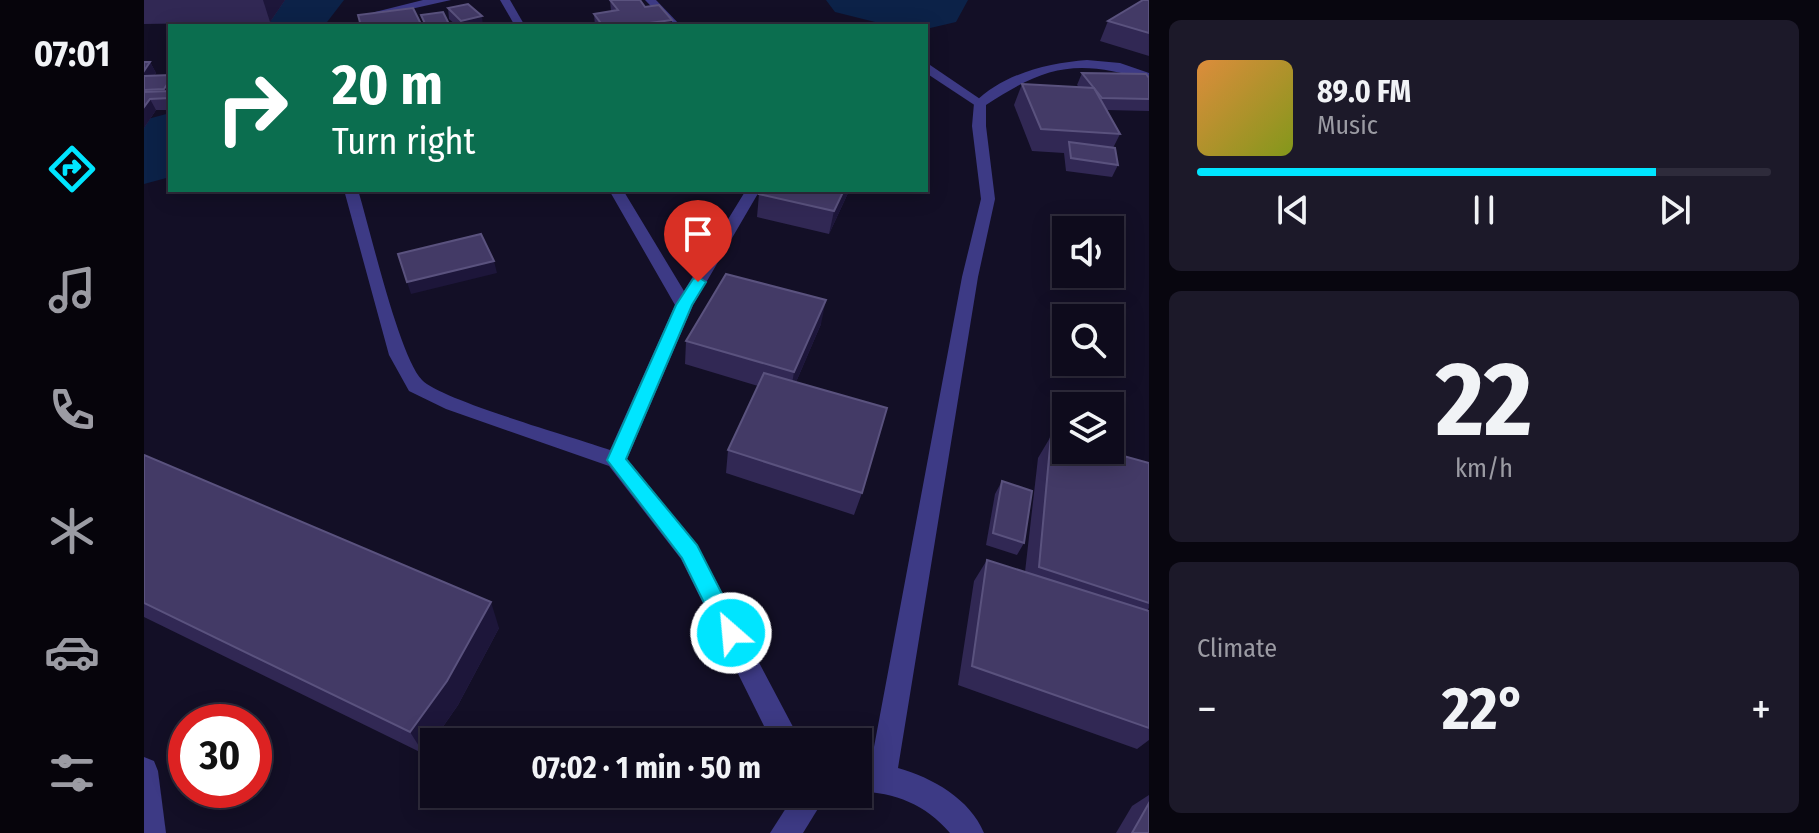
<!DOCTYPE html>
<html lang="en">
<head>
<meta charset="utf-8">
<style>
  body { margin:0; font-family:"Fira Sans Condensed",sans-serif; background:#1c1929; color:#f1f3f6; height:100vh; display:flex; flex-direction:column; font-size:30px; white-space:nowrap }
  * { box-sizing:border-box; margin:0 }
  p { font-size:26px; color:#9b9ba3 }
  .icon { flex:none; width:44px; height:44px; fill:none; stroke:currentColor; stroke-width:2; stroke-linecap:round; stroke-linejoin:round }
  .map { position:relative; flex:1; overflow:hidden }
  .drawer { display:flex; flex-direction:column; gap:20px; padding:20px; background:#08060f; width:670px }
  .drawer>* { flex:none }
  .guide { position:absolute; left:24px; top:24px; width:760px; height:168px; border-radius:0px; box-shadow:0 4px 20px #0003,0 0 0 2px #2e2b3b; background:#0b6e4f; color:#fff; overflow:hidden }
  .fabs { position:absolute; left:908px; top:216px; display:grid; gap:16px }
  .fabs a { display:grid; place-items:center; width:72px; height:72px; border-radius:0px; background:#0e0b1c; box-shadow:0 4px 20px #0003,0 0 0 2px #2e2b3b; font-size:40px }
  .speed { position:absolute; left:24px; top:704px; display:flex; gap:16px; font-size:40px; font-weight:700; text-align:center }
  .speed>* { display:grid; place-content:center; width:104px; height:104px; border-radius:50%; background:#0e0b1c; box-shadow:0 4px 20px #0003,0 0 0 2px #2e2b3b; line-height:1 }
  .speed .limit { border:12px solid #d22; background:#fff; color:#111 }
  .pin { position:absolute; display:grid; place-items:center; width:68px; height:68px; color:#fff; margin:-82px -34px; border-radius:50% 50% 50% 0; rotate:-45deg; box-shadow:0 0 8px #0007 }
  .pin .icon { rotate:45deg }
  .me { position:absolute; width:88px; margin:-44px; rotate:333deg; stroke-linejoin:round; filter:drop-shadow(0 0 6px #0008) }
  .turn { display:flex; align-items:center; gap:28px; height:168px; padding:0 32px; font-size:36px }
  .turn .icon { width:104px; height:104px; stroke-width:2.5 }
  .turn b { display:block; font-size:56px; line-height:68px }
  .big { font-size:60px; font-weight:700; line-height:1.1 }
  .drawer .tile { flex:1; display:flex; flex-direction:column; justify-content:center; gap:12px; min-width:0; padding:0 28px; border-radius:12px; background:#1c1929 }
  .drawer .dial { align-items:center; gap:0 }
  .dial b { font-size:104px; line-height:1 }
  .song { display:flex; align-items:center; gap:24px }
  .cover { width:96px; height:96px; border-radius:12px; background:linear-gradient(135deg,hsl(30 70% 55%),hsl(70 70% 35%)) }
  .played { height:8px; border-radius:4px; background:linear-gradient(90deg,#00e5ff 80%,#2e2b3b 80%) }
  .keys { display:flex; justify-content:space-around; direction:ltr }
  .heat { display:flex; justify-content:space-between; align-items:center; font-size:44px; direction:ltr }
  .trip { position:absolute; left:276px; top:728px; width:452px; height:80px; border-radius:0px; background:#0e0b1c; box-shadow:0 4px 20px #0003,0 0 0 2px #2e2b3b; font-weight:700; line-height:80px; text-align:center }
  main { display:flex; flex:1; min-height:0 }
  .dock { display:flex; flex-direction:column; width:144px; justify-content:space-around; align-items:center; background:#06040b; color:#9b9ba3 }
  .dock .icon { width:56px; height:56px }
  .dock .on { color:#00e5ff }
  .dock b { font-size:36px; color:#f1f3f6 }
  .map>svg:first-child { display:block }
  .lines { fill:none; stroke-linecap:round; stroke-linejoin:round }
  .river { fill:#0c2248; fill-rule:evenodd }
  .service { fill:#3d3a85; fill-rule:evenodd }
  .minor { fill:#3d3a85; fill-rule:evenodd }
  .wall { fill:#312854 }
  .shaded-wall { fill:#1d163a }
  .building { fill:#433a66; stroke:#5a527e; stroke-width:2 }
  .route { fill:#00e5ff; stroke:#0095a6; stroke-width:2 }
</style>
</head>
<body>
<main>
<nav class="dock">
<b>07:01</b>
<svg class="icon on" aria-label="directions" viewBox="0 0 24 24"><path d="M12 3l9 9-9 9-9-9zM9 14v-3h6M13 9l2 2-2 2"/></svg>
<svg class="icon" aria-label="music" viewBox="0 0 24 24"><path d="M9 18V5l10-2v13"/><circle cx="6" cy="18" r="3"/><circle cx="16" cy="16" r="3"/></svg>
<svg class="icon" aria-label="phone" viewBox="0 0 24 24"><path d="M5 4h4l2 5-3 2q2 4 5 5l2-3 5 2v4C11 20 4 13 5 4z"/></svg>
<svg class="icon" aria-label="climate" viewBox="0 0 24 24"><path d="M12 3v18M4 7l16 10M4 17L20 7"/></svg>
<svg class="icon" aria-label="car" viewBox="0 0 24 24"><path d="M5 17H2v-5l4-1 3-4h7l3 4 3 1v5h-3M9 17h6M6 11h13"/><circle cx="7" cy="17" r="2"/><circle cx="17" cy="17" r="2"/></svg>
<svg class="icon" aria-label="filters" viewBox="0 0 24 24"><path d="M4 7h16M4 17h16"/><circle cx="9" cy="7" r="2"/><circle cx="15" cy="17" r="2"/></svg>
</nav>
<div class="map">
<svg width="1005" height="833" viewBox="0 0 1005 833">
  <rect width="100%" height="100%" fill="#130f26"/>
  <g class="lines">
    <!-- river -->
    <g class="river">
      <path d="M139,0H200L180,26H117Z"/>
      <path d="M682,0H824L812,22L782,29V26H747L691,12Z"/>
      <path d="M26,113V177L0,184V120Z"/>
    </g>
    <!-- service -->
    <g class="service">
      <path d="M782,64L786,65L842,103L832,106L782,73Z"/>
      <path d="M0,757L10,761L14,771L22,833H0Z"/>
    </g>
    <!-- minor -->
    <g class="minor">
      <path d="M279,0H307L249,13L221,26H209L231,12Z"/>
      <path d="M356,0H366L381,26H371Z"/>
      <path d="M501,0H512L537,26H526Z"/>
      <path d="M943,60L976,63L1005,73V81C935,59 904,64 842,105V126L851,199L834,277L754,768C789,778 826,799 840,833H806C781,804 752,793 714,791V763H727L818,277L837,199L828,126L830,103C859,74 903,63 943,60Z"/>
      <path d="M200,190H214C226,229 255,356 278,380C297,400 432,438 466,450L531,305L465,190H479L540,291L602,190H616L549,305L483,459L553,545L657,742H628L537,559L465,466L302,409L265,391L245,355Z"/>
      <path d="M651,794H683L659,833H626Z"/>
    </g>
  </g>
  <!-- wall -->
  <g class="wall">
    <path d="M0,0H141L126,22L0,24Z"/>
    <path d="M466,0L501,7L528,26H451L450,14L467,11Z"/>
    <path d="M1005,0V56L956,41L964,21Z"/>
    <path d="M304,8L339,26H313L305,19Z"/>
    <path d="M0,62H6L12,73L10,76L26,75V110H12L0,128Z"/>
    <path d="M938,73L1005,78V111L963,110L976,134L969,148L974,165L968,177L922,171L920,153L888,151L870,105L878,84L935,87L933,85Z"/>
    <path d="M704,193L685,234L613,217L615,194Z"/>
    <path d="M677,324L652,382L718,493L710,515L582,473L584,450L614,386L541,364L542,341Z"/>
    <path d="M907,436L1005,463V608L1003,611H1005V740L993,749L814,685L830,581L843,560L881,572L894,458Z"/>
    <path d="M0,455L355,628L314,705L280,754L0,617Z"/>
    <path d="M858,481L880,543L873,555L842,545L851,494Z"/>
    <path d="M1005,795V833H972L988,806Z"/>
  </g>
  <!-- shaded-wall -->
  <g class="shaded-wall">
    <path d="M119,0H141L126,22Z"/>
    <path d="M338,16L339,26H318L317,21Z"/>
    <path d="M528,20V26H483Z"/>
    <path d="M6,62L12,73L1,88L0,86V71Z"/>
    <path d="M26,80V98H24L20,89Z"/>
    <path d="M6,99L12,110L0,128V107Z"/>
    <path d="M700,190H705L704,193L685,234L690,211Z"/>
    <path d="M350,261L353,273L267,294L263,282Z"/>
    <path d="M682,300L677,324L646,396L650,372Z"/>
    <path d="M347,602L355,628L314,705L280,754L266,732Z"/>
  </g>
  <!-- building -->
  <g class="building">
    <path d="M466,0H496L501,7L515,5L528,20L483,26H459L450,14L474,10Z"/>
    <path d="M999,0H1005V33L964,21Z"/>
    <path d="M324,4L338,16L317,21L304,8Z"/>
    <path d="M269,8L278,26H217L214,15Z"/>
    <path d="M299,12L306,26H282L277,15Z"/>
    <path d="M0,62H6L0,71Z"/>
    <path d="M938,73L1002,74L1005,78V99L958,98Z"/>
    <path d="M26,75V80L20,89L0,90V76Z"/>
    <path d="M878,84L950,88L976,134L897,129Z"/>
    <path d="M26,91V98L6,99L0,107V92Z"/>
    <path d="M925,142L971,148L974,165L927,158Z"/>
    <path d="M618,190H700L690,211L615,194Z"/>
    <path d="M337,234L350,261L263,282L254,254Z"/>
    <path d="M582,274L682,300L650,372L542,341Z"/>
    <path d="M620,373L743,408L718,493L584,450Z"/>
    <path d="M907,436L922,440V450H958L1005,463V603L895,567Z"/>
    <path d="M0,455L347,602L303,681L266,732L0,603Z"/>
    <path d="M858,481L888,491L880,543L849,533Z"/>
    <path d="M843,560L1005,611V728L828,666Z"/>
    <path d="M1005,803V833H988Z"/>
  </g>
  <!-- route -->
  <path class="route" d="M554,277L562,282L548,305L482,459L553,545L598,633L595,641L587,644L579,641L538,558L463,460L532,305L549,279Z"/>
</svg>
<div class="fabs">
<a><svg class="icon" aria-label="sound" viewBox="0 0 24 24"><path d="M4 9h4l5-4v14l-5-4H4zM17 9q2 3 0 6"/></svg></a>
<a><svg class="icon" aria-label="search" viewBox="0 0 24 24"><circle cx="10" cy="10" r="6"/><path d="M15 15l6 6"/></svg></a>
<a><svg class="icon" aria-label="layers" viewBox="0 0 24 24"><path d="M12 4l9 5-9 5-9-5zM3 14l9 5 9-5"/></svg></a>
</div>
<div class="speed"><div class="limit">30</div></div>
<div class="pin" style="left:554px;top:282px;background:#d93025"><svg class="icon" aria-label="arrive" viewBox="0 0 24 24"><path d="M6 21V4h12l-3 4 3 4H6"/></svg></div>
<svg class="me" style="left:587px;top:633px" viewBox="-20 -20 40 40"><circle r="17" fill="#00e5ff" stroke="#fff" stroke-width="3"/><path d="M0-11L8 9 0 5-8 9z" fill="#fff"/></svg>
<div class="trip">07:02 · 1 min · 50 m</div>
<div class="guide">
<div class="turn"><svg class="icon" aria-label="right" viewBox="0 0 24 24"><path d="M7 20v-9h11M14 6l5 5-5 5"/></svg><div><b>20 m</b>Turn right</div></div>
</div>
</div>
<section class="drawer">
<div class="tile">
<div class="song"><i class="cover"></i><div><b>89.0 FM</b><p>Music</p></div></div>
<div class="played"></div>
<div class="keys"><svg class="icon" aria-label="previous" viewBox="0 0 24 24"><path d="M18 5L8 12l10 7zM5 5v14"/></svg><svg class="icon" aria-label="pause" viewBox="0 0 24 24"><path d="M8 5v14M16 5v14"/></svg><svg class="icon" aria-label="next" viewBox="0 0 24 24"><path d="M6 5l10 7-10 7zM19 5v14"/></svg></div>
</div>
<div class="tile dial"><b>22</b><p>km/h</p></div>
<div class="tile"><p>Climate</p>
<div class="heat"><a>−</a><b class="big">22°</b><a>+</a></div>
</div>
</section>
</main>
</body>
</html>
